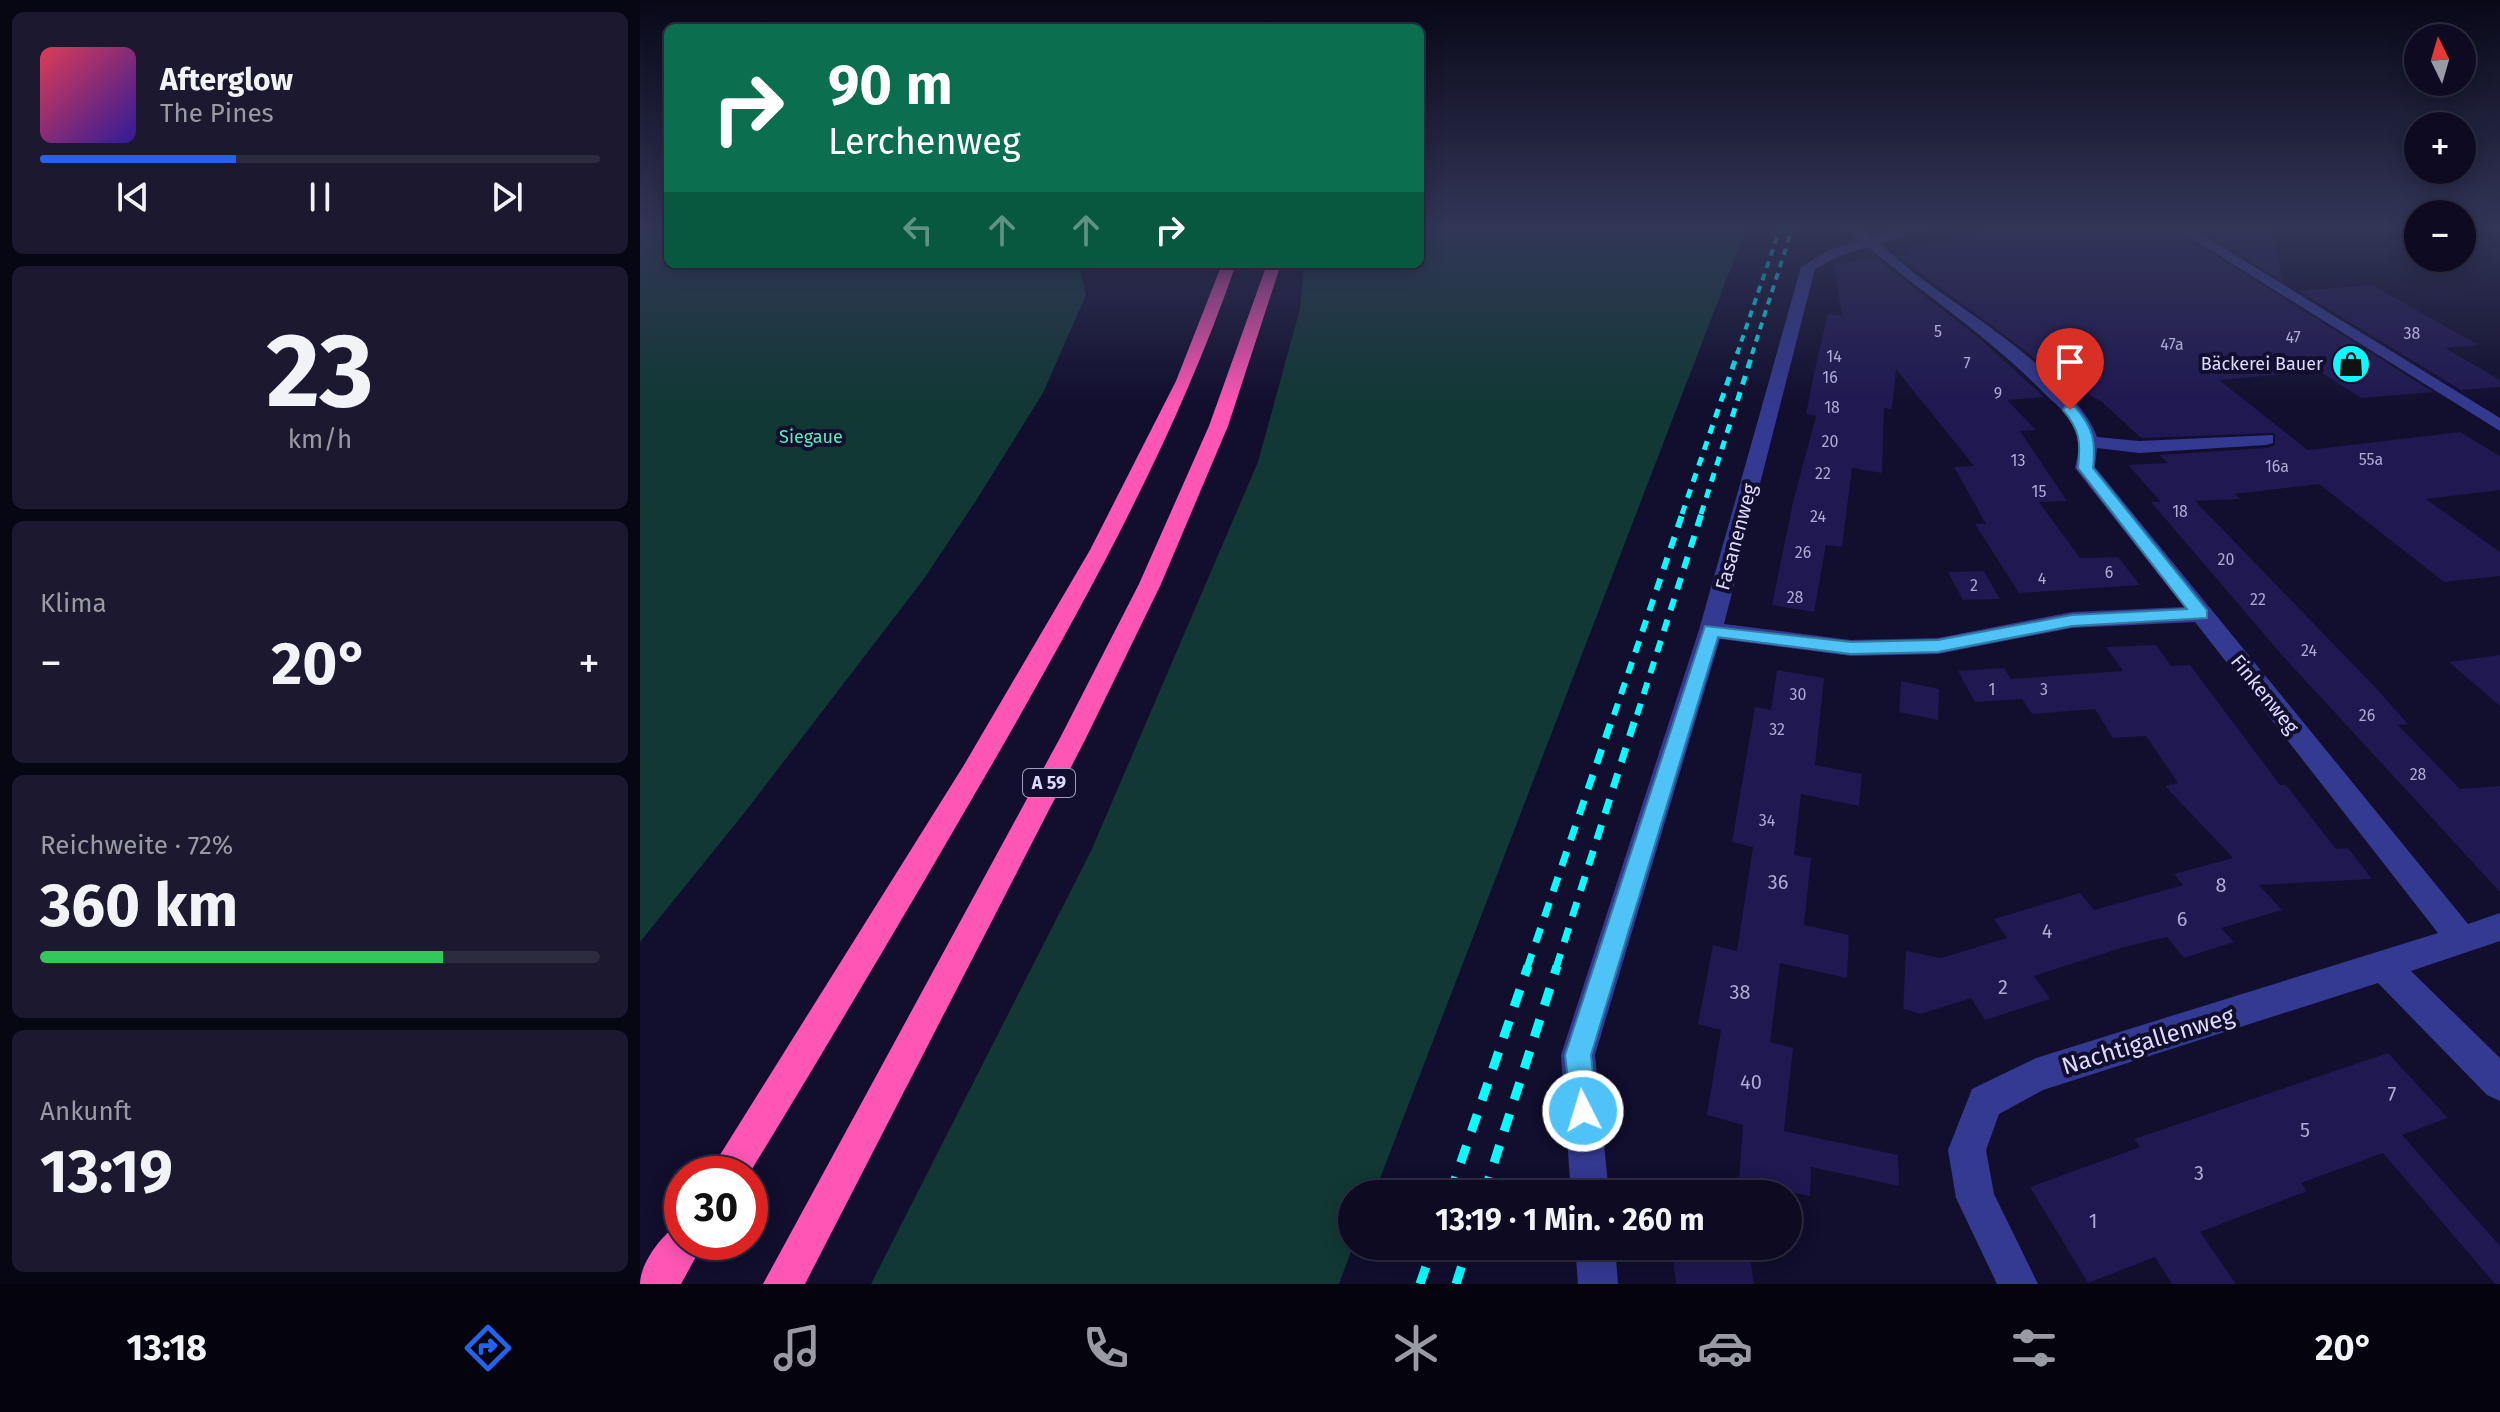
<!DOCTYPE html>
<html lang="de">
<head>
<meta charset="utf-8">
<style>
  body { margin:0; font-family:"Fira Sans",sans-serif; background:#1b182f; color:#f1f3f6; height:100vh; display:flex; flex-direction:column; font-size:30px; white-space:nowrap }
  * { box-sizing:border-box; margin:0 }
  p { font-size:26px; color:#9a9aa5 }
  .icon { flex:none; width:44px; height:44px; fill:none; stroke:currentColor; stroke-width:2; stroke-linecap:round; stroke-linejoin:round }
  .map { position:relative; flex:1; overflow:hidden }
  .panel { display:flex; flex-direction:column; gap:12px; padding:12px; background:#070613; width:640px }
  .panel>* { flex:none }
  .top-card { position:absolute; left:24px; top:24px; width:760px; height:244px; border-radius:12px; box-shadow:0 4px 20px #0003,0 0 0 2px #2d2b40; background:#0b6e4f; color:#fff; overflow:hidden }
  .needle { width:52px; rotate:355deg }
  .buttons { position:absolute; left:1764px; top:24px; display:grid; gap:16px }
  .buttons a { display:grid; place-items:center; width:72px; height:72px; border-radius:50%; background:#0d0a22; box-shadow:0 4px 20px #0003,0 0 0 2px #2d2b40; font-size:40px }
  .speed { position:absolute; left:24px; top:1156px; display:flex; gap:16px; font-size:40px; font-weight:700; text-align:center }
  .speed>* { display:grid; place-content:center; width:104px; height:104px; border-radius:50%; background:#0d0a22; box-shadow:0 4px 20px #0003,0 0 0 2px #2d2b40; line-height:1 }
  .speed .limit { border:12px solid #d22; background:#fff; color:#111 }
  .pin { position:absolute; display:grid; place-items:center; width:68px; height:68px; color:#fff; margin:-82px -34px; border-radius:50% 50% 50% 0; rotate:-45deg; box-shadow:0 0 8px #0007 }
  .pin .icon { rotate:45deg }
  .me { position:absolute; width:88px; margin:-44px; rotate:355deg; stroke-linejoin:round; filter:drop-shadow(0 0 6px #0008) }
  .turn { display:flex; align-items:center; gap:28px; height:168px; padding:0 32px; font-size:36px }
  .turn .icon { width:104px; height:104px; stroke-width:2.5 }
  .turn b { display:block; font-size:56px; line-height:68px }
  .lanes { display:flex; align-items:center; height:76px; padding:0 32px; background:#0003; justify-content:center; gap:40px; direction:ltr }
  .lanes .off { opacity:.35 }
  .big { font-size:60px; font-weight:700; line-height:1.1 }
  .panel .card { flex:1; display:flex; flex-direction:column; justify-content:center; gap:12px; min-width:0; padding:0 28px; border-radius:12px; background:#1b182f }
  .panel .dial { align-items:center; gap:0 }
  .dial b { font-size:104px; line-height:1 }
  .song { display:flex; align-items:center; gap:24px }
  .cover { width:96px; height:96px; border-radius:12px; background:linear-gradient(135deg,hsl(350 70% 55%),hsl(250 70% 35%)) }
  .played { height:8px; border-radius:4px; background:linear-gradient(90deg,#2563eb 35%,#2d2b40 35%) }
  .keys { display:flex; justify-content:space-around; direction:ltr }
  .heat { display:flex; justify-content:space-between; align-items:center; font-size:44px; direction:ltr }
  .charge { height:12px; border-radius:6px; background:linear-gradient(90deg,#34c759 72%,#2d2b40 0) }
  .trip { position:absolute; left:698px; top:1180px; width:464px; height:80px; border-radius:40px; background:#0d0a22; box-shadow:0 4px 20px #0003,0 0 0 2px #2d2b40; font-weight:700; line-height:80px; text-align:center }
  .dock { display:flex; height:128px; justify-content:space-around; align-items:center; background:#05040e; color:#9a9aa5 }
  .dock .icon { width:56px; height:56px }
  .dock .on { color:#2563eb }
  .dock b { font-size:36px; color:#f1f3f6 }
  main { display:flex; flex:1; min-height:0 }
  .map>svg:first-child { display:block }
  .green { fill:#113834 }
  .building { fill:#1f1851 }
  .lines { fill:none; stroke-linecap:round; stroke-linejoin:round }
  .street { fill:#343991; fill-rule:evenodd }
  .highway { fill:#ff56b5; fill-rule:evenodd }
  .rail-far4 { stroke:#07fbff; stroke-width:4; stroke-dasharray:7 6; stroke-linecap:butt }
  .rail-far3 { stroke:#07fbff; stroke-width:5; stroke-dasharray:9 8; stroke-linecap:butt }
  .rail-far2 { stroke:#07fbff; stroke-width:6; stroke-dasharray:12 10; stroke-linecap:butt }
  .rail-far1 { stroke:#07fbff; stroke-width:7; stroke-dasharray:15 12; stroke-linecap:butt }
  .rail { stroke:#07fbff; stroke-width:9; stroke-dasharray:18 15; stroke-linecap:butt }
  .route { fill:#4fc3f7; stroke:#337fa1; stroke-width:2 }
  .labels { text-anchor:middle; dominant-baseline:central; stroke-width:8; stroke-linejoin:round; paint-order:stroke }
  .number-label { font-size:16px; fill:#adaad4 }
  .far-poi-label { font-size:18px; fill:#dcdbff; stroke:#110e2e; text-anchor:end }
  .far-park-label { font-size:18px; fill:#58edbc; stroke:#110e2e }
  .shield { fill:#110e2e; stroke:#9f9ec0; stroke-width:2 }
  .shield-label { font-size:18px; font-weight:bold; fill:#dcdbff }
  .street-label { font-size:20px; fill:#dcdbff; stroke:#110e2e }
  .near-number-label { font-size:20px; fill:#adaad4 }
  .near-street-label { font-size:24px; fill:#dcdbff; stroke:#110e2e }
</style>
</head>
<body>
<main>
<section class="panel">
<div class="card">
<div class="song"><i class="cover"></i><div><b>Afterglow</b><p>The Pines</p></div></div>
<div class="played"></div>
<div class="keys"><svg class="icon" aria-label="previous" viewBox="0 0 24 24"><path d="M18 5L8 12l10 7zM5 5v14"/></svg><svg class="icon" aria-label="pause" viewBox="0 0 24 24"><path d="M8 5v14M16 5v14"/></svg><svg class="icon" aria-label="next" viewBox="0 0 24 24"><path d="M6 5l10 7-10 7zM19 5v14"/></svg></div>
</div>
<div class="card dial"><b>23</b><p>km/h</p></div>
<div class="card"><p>Klima</p>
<div class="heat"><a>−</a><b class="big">20°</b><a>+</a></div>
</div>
<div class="card"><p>Reichweite · 72%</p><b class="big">360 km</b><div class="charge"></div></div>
<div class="card"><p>Ankunft</p><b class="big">13:19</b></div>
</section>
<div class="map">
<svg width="1860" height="1284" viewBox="0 0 1860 1284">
  <rect width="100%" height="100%" fill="#110e2e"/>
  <!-- green -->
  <g class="green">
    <path d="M0,226H28V264H439L446,295L403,393L337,499L283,580L105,812L0,942Z"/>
    <path d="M780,226H1107L734,1194H712L713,1246L699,1284H231L451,851L618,462L660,309L664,264H780Z"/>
  </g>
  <!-- building -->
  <g class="building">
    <path d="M1339,226H1529L1793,392L1721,398L1679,371L1579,380L1668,450L1820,432L1860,456V490L1786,499L1860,552V576L1804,582L1679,484L1595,494L1600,499L1555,501L1736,688L1768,724L1758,725L1820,789L1860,786V892L1641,654L1511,502H1521L1488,465L1528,463L1519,455L1627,448L1635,445V433L1501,438L1462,402L1448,394L1433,395L1387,352L1258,256L1268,255L1261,248L1315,245L1305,235L1348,233Z"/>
    <path d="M1554,226H1631L1642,281Z"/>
    <path d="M1236,258L1339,338L1404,397L1367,400L1396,430L1380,431L1427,501L1399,502L1440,558L1478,557L1500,585L1379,593L1335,524H1346L1314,467L1334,466L1256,369L1252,409L1244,408L1242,473L1212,468L1202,547L1186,545L1174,612L1132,605L1153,502L1176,416L1166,414L1177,360L1188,314L1202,316L1194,265Z"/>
    <path d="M1732,285L1838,345L1805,348L1860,380V387L1821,390L1659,291Z"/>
    <path d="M1344,571L1360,599L1323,600L1308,572Z"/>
    <path d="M1516,645L1531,666L1550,665L1640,785H1646L1696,849L1708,848L1732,879L1619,885L1642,910L1581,928L1594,942L1544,958L1527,937L1484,947L1394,976L1410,999L1345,1020L1331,998L1281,1014L1263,1009L1266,951L1301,958L1367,938L1354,919L1440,893L1454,910L1543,885L1534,874L1593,858L1525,786L1538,783L1506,736L1473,738L1455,709L1392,714L1382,699L1335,702L1318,671L1364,668L1371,679L1483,671L1466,647Z"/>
    <path d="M1860,655V706L1809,662Z"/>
    <path d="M1137,670L1184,678L1175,765L1222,774L1219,806L1161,794L1154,855L1171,858L1164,925L1209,935L1208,957L1207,978L1140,963L1130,1042L1153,1048L1144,1131L1258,1155L1259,1186L1171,1167L1170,1196L1099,1182L1103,1125L1067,1115L1081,1030L1058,1024L1073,945L1097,951L1113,847L1092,842L1115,707L1131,710Z"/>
    <path d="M1261,681L1299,689L1298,720L1259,712Z"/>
    <path d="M1748,1053L1808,1118L1762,1135L1860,1246V1284H1855L1743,1153L1661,1183L1667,1191L1560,1232L1596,1284H1532L1515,1257L1448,1283L1390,1187L1500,1147L1494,1139Z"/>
    <path d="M1032,1246H1108L1114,1284H1036Z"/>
  </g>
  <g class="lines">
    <!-- street -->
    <g class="street">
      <path d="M1203,226H1218L1232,238L1272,226H1293L1240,244C1257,258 1274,274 1293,287C1338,319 1439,384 1457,437L1499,441L1633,435V443L1626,445L1499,453L1457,448L1455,467L1828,924L1860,913V941L1771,971L1860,1058V1101L1847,1095L1738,983L1403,1090L1359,1114L1346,1150L1354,1194L1398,1284H1357L1316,1198L1308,1150L1332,1089L1396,1058L1798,933L1555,622L1432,628L1298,654L1211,656L1080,639L955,1055L969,1194H931L921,1055L1059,630L1161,267L1189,250L1220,241ZM1228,247C1287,297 1351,338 1405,394C1414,403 1428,414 1435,425C1442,439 1438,454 1435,468L1544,607L1432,612L1298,638L1211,640L1084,624L1175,269L1199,256Z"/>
      <path d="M1532,226H1548L1860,418V431Z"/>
      <path d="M935,1246H975L978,1284H938Z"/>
    </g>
    <!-- highway -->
    <g class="highway">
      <path d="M582,264H596C537,435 451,591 362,747C279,891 195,1033 109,1174H68L324,765L450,550L536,381Z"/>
      <path d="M627,264H641L588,426L521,584L446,738L165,1284H123L420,738L499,584L569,426Z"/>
      <path d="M42,1223V1242H64L41,1284H0C0,1263 24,1231 42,1223Z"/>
    </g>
    <!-- rail-far4 -->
    <g class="rail-far4">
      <path d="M1097,354L1141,226"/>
      <path d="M1112,354L1153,226"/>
    </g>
    <!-- rail-far3 -->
    <g class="rail-far3">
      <path d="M1042,514L1098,352"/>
      <path d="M1061,514L1113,352"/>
    </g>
    <!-- rail-far2 -->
    <g class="rail-far2">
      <path d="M974,715L1043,512"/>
      <path d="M997,715L1062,512"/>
    </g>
    <!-- rail-far1 -->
    <g class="rail-far1">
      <path d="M887,968L974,713"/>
      <path d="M916,968L997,713"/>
    </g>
    <!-- rail -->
    <g class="rail">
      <path d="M810,1194L888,966"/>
      <path d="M844,1194L917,966"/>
      <path d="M780,1284L793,1246"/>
      <path d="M816,1284L828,1246"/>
    </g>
  </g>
  <!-- sky -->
  <linearGradient id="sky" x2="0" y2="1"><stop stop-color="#090819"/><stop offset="0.56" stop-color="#323657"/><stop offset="1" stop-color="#323657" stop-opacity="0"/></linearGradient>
  <rect width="1860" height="406" fill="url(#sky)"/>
  <!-- route -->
  <path class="route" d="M1425,407H1435C1453,427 1456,441 1453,468L1567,610V618L1432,626L1298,652L1211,654L1078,637L951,1055L957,1111L953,1121L943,1125L933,1121L925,1055L1065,626L1211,642L1298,640L1432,615L1547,609L1438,468C1441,442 1440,430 1423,410Z"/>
  <!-- icons -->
  <defs>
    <g id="shop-disc" transform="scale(2)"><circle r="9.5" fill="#07fbff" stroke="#110e2e"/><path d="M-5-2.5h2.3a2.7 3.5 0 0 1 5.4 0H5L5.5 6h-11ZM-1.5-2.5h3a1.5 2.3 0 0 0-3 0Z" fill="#111"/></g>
  </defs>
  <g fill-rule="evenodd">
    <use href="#shop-disc" x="1711" y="364"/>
  </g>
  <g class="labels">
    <!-- number labels -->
    <g class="number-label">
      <text x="1298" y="331">5</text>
      <text x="1772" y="333">38</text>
      <text x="1653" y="337">47</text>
      <text x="1532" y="344">47a</text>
      <text x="1194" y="356">14</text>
      <text x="1327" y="363">7</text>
      <text x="1190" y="377">16</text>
      <text x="1358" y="393">9</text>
      <text x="1192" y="407">18</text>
      <text x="1190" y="441">20</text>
      <text x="1731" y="459">55a</text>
      <text x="1378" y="460">13</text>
      <text x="1637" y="466">16a</text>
      <text x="1183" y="473">22</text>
      <text x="1399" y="491">15</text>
      <text x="1540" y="511">18</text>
      <text x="1178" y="516">24</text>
      <text x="1163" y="552">26</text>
      <text x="1586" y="559">20</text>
      <text x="1469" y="572">6</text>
      <text x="1402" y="578">4</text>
      <text x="1334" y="585">2</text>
      <text x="1155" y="597">28</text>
      <text x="1618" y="599">22</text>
      <text x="1669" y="650">24</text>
      <text x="1352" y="689">1</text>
      <text x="1404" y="689">3</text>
      <text x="1158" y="694">30</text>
      <text x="1727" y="715">26</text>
      <text x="1137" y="729">32</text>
      <text x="1778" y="774">28</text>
      <text x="1127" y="820">34</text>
    </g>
    <!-- far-poi labels -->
    <g class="far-poi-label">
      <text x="1683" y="364">Bäckerei Bauer</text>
    </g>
    <!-- far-park labels -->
    <g class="far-park-label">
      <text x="171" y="437">Siegaue</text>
    </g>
    <!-- shield labels -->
    <rect class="shield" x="383" y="769" width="52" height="28" rx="6"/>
    <g class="shield-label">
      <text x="409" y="783">A 59</text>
    </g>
    <!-- street labels -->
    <g class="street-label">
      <text transform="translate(1096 537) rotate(-75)">Fasanenweg</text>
      <text transform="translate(1625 694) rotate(51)">Finkenweg</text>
    </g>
    <!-- near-number labels -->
    <g class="near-number-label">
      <text x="1138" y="882">36</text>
      <text x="1581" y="885">8</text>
      <text x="1542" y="919">6</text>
      <text x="1407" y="931">4</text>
      <text x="1363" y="987">2</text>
      <text x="1100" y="992">38</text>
      <text x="1111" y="1082">40</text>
      <text x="1752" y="1094">7</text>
      <text x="1665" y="1130">5</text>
      <text x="1559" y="1173">3</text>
      <text x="1453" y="1221">1</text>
    </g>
    <!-- near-street labels -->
    <g class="near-street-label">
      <text transform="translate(1508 1041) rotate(-17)">Nachtigallenweg</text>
    </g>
  </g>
</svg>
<div class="buttons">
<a><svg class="needle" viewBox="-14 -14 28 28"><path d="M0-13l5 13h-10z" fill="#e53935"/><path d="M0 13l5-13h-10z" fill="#9a9aa5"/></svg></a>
<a>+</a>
<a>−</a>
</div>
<div class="speed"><div class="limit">30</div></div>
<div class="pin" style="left:1430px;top:410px;background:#d93025"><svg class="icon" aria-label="arrive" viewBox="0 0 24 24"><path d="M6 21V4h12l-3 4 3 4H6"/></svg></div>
<svg class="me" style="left:943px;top:1111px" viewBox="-20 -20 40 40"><circle r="17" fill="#4fc3f7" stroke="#fff" stroke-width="3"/><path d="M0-11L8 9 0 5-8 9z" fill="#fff"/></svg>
<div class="trip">13:19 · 1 Min. · 260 m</div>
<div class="top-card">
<div class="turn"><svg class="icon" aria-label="right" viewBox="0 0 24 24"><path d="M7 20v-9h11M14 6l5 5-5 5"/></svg><div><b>90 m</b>Lerchenweg</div></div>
<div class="lanes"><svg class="icon off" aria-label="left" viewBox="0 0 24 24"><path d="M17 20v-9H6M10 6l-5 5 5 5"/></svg><svg class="icon off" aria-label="ahead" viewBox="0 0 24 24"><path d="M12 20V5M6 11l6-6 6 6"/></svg><svg class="icon off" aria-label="ahead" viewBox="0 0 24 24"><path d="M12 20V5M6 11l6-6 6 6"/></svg><svg class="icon" aria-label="right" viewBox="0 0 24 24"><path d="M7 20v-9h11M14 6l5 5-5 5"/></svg></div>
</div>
</div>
</main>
<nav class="dock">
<b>13:18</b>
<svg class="icon on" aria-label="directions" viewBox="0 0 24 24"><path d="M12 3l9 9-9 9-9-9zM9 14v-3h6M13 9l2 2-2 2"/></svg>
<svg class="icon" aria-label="music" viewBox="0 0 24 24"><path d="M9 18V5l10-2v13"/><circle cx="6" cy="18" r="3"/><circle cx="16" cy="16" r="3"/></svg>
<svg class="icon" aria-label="phone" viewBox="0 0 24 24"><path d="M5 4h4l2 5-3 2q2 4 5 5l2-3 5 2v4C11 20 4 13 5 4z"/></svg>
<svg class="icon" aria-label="climate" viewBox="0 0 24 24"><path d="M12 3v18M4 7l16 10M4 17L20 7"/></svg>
<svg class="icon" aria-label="car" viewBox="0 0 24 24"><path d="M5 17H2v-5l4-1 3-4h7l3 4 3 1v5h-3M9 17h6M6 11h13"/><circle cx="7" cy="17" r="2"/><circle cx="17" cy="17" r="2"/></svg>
<svg class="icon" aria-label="filters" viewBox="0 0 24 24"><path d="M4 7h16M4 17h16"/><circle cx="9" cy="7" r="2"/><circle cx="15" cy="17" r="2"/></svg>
<b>20°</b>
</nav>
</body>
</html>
